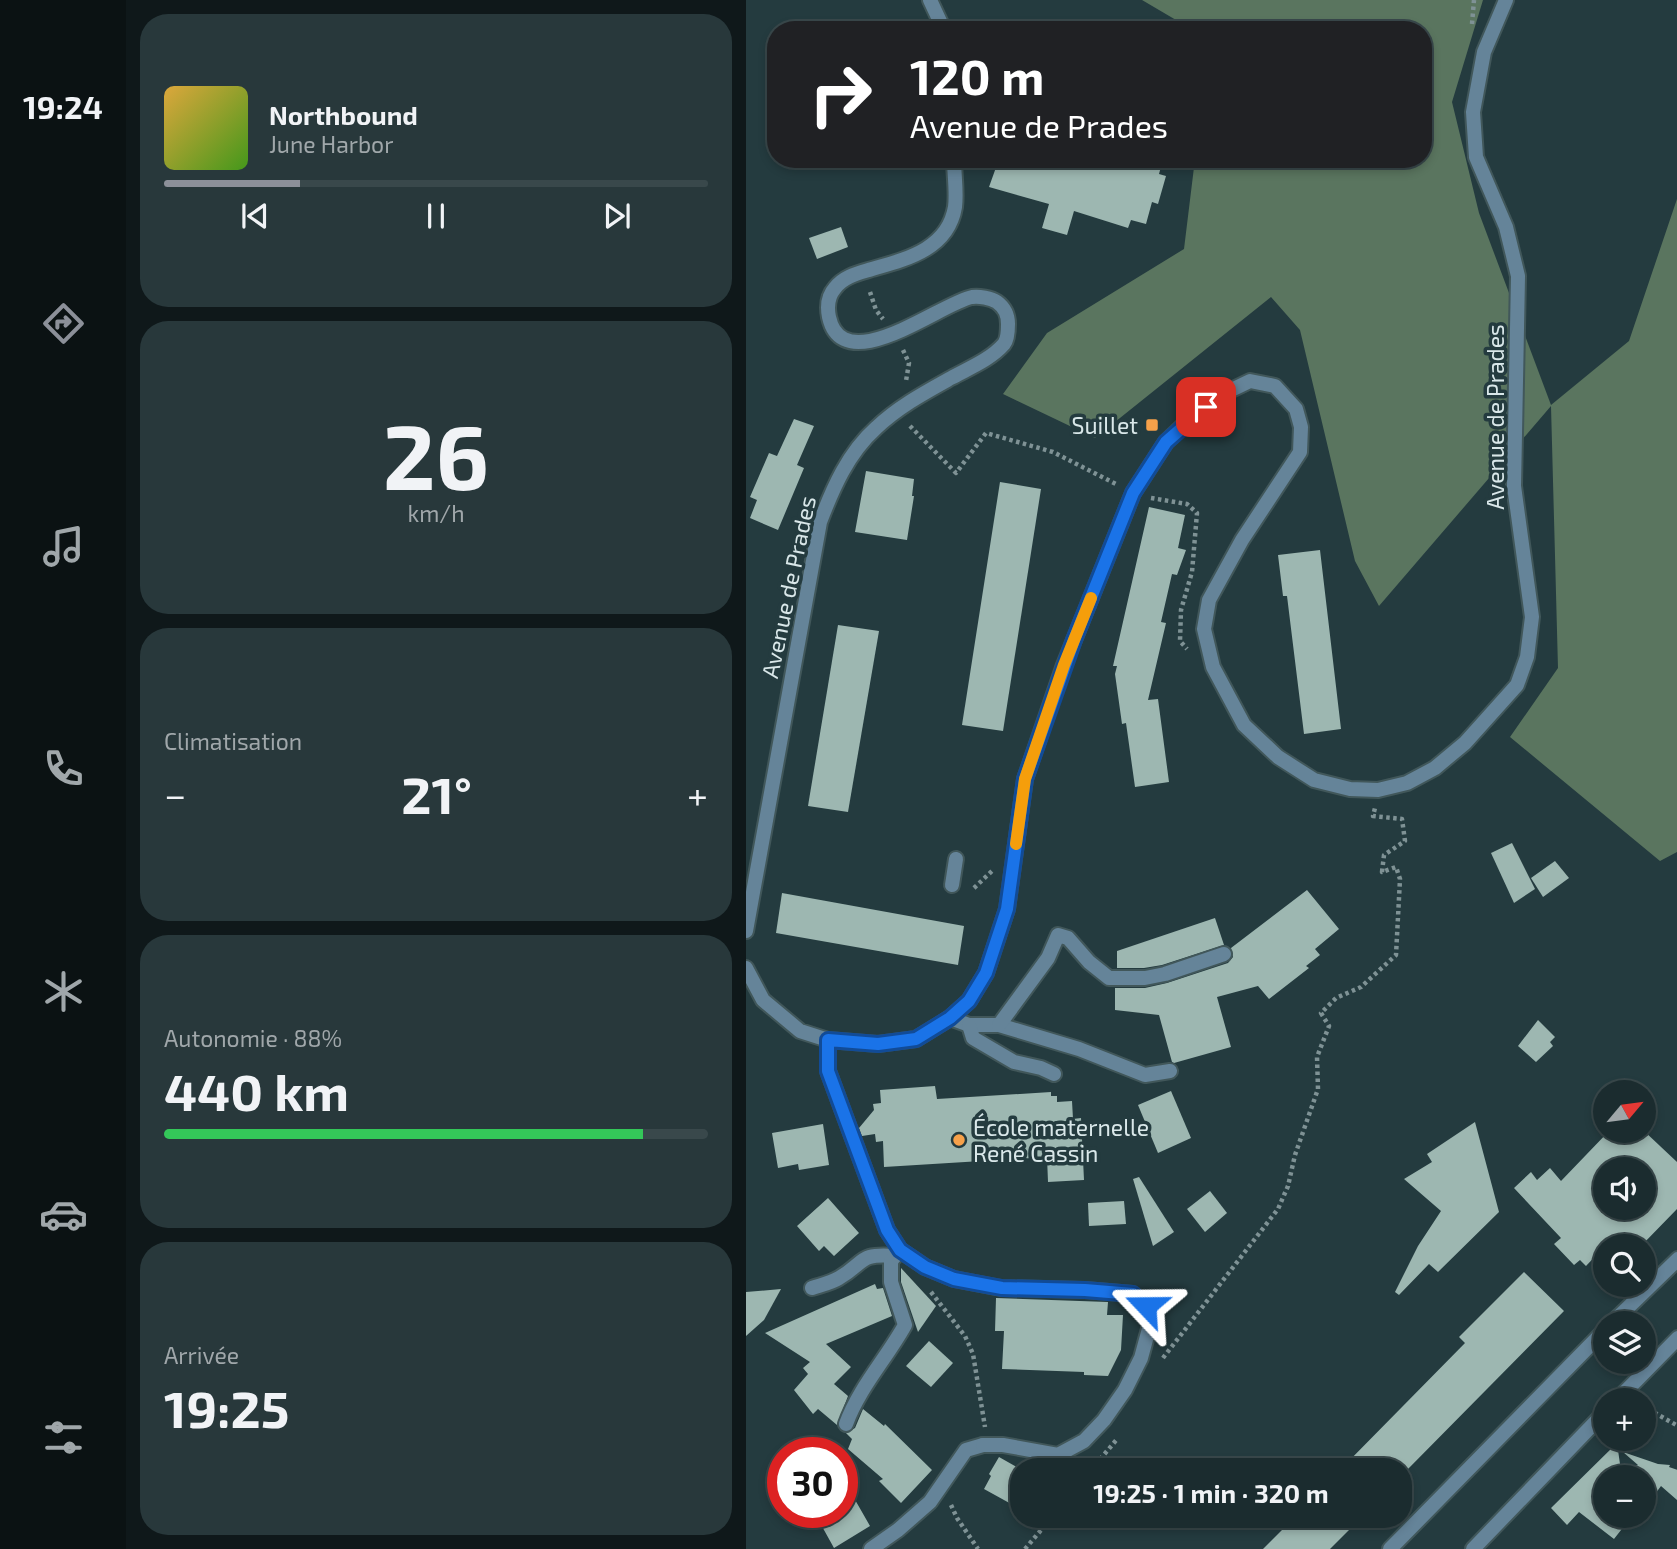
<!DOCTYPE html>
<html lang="fr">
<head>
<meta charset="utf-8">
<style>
  body { margin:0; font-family:"Exo 2",sans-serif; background:#28383b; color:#f1f3f6; height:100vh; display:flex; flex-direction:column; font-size:26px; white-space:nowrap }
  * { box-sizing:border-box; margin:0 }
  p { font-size:23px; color:#a0a7aa }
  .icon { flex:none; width:38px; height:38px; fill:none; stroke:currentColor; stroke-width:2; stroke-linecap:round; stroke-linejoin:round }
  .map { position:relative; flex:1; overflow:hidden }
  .panel { display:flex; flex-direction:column; gap:14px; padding:14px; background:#0f181a; width:620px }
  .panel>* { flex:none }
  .hud { position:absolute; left:21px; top:21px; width:665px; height:147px; border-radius:28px; box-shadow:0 4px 10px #0003,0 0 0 2px #39484b; background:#202124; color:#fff; overflow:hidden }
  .needle { width:46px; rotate:61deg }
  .buttons { position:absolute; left:847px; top:1080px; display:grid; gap:14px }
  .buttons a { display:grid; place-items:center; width:63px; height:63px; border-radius:50%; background:#1b2c2f; box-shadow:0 4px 10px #0003,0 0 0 2px #39484b; font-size:35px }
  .speed { position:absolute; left:21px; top:1437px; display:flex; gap:14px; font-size:35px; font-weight:700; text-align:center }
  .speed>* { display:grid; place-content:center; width:91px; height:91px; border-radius:50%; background:#1b2c2f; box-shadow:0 4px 10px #0003,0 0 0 2px #39484b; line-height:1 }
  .speed .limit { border:10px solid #d22; background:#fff; color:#111 }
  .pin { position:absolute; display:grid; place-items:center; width:60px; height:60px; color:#fff; margin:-30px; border-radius:14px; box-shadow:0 4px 10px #0006 }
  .me { position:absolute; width:77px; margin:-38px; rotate:293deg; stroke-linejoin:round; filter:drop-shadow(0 0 5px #0008) }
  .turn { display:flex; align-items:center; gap:24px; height:147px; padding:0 28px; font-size:32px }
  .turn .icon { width:91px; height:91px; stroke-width:2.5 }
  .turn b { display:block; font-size:49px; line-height:60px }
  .big { font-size:52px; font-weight:700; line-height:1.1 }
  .panel .card { flex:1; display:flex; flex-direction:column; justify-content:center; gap:10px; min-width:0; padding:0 24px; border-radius:28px; background:#28383b }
  .panel .dial { align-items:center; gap:0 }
  .dial b { font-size:91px; line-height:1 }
  .song { display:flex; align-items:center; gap:21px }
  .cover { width:84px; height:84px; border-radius:10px; background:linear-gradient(135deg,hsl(40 70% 55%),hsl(100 70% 35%)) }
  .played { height:7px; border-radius:4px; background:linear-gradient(90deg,#8c9099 25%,#39484b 25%) }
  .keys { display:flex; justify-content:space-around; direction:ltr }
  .heat { display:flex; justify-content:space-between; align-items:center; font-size:38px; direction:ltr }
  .charge { height:10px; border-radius:5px; background:linear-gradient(90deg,#34c759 88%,#39484b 0) }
  .trip { position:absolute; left:264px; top:1458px; width:402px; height:70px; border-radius:28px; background:#1b2c2f; box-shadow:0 4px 10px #0003,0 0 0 2px #39484b; font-weight:700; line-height:70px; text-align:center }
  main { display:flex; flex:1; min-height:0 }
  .menu { display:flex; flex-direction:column; width:126px; justify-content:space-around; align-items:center; background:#0b1213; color:#a0a7aa }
  .menu .icon { width:49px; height:49px }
  .menu .on { color:#8c9099 }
  .menu b { font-size:32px; color:#f1f3f6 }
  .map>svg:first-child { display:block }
  .forest { fill:#5a755f }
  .building { fill:#9db7b1; fill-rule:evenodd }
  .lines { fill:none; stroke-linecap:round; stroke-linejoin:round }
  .lane-casing { stroke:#41575a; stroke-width:18 }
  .street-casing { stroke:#41575a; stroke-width:18 }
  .path { stroke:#7f9295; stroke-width:4.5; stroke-dasharray:3.5 3.5; stroke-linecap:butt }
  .lane { stroke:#658499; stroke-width:14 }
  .street { stroke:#658499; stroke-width:14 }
  .route-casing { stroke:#114b97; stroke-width:18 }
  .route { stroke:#1a73e8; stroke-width:12 }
  .slow { stroke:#f59e0b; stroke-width:12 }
  .poi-dot { fill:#f7a14a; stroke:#243b3f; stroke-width:2.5 }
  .labels { text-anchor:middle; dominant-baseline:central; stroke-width:7; stroke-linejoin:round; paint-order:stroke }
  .street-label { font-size:23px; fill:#d9e7e9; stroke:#243b3f }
  .poi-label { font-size:23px; fill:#d9e7e9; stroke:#243b3f; text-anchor:end }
</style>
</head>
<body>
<main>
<nav class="menu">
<b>19:24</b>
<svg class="icon on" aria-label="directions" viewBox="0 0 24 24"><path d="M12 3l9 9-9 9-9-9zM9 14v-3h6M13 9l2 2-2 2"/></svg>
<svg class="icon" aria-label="music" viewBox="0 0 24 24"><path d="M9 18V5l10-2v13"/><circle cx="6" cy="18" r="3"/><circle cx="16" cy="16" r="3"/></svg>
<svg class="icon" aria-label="phone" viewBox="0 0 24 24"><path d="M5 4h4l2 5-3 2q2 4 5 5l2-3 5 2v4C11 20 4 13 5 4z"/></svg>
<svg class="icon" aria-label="climate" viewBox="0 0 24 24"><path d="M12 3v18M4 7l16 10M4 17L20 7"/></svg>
<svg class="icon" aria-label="car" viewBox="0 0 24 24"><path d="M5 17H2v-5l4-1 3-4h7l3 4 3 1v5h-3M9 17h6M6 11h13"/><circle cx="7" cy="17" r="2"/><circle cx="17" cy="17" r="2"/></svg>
<svg class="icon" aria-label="filters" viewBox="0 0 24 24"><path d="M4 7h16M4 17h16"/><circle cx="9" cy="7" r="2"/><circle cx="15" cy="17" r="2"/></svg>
</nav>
<section class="panel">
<div class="card">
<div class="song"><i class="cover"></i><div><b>Northbound</b><p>June Harbor</p></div></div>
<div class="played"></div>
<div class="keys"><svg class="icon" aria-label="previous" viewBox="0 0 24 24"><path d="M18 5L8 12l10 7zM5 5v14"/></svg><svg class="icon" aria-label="pause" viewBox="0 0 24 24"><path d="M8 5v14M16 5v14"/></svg><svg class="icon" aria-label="next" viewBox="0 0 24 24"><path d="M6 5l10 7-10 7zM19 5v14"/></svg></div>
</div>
<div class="card dial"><b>26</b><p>km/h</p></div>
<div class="card"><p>Climatisation</p>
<div class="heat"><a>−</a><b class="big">21°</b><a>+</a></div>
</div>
<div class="card"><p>Autonomie · 88%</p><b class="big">440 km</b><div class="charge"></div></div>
<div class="card"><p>Arrivée</p><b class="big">19:25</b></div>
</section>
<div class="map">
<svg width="932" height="1549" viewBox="0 0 932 1549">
  <rect width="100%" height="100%" fill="#243b3f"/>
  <!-- forest -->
  <path class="forest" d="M396,0H737L706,102L733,213L805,405L883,341L931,199V852L914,861L764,737L812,668L805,406L633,606L609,561L554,330L525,297L349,438L257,394L301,333L438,249L449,159H677V30H447Z"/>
  <!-- building -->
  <g class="building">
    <path d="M253,159H417L413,174L420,176L412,204L406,202L400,224L385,220L382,228L328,211L321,235L296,228L303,204L243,187Z"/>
    <path d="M95,227L102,247L71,259L63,238Z"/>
    <path d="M48,419L68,426L51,465L58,468L32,530L4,518L11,500L4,497L23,453L31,456Z"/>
    <path d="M120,471L168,479L166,496H168L161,540L109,532Z"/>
    <path d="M254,482L295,489L257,731L216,725Z"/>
    <path d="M403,507L439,515L432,548L440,550L431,575L426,574L415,622L420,623L402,700L412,699L423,782L389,787L380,723L376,724L369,674L371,666H367Z"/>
    <path d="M574,550L595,729L558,734L541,596H537L532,555Z"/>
    <path d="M92,625L133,631L102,812L62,806Z"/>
    <path d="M766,843L789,889L768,903L745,853Z"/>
    <path d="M809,861L823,878L797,897L785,878Z"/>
    <path d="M561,890L593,929L569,949L574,955L560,966L563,968L523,999L512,986L471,997L485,1047L428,1063L426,1062L413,1015L369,1010V988H399L421,983L482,963L487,957L485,948Z"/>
    <path d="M36,893L218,926L212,965L30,933Z"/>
    <path d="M469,918L478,945L416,965L398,968H371V951Z"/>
    <path d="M792,1020L809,1037L804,1042L807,1046L790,1062L772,1046Z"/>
    <path d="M189,1086L191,1099L305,1092V1096H311V1102L326,1101L327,1119L335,1118L338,1180L302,1182L301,1157L138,1167L137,1141L130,1142L129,1134L116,1136L113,1128L128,1110L127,1104L135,1103L134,1090Z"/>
    <path d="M425,1091L445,1138L412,1153L392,1105Z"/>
    <path d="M729,1122L753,1212L692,1272L683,1264L653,1295L649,1292L672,1246L695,1211L658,1179L686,1162L681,1154Z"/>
    <path d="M77,1124L83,1165L53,1170L52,1164L32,1168L26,1133Z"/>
    <path d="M864,1130H897L932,1163V1208L895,1246H859L840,1266L834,1260L828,1265L808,1244L815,1238L768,1188L785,1172L791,1180L804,1168L815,1181ZM859,1169H898V1208H859Z"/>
    <path d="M393,1177L428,1232L407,1246L387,1179Z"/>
    <path d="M464,1191L481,1213L459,1232L441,1209Z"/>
    <path d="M82,1198L113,1233L88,1256L78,1246L73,1251L51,1226Z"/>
    <path d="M378,1201L380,1224L343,1226L342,1203Z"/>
    <path d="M155,1268L190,1306L172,1332L155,1282Z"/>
    <path d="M778,1272L818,1311L661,1470H594L719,1343L713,1337Z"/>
    <path d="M129,1284L131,1289L137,1288L146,1316L80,1344L105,1367L88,1384L102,1396L91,1425L72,1409L67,1414L48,1390L62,1374L57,1368L64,1362L19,1333Z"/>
    <path d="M35,1289L18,1320L0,1336V1292Z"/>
    <path d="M250,1298L362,1302L361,1315H377L375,1350L362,1376L338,1375V1372L256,1369L258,1331H249Z"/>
    <path d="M183,1341L207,1363L185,1387L160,1366Z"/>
    <path d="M117,1409L138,1426L139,1424L186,1470L155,1503L133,1481L137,1479L102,1449L106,1439L100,1433L109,1428Z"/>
    <path d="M871,1443L875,1471L892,1465L877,1452L912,1464L924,1465L923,1467L932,1470V1501L915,1486L898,1509V1477H859V1516H886L868,1539L833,1512L821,1525L805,1508Z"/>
    <path d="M253,1457L276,1470V1510L238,1489L245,1476L243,1474Z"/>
    <path d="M96,1477L124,1526L88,1548L68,1512H96Z"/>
    <path d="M550,1516H617L584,1549H517Z"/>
  </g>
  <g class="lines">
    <!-- lane casing -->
    <g class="lane-casing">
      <g id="lane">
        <path d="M206,885L210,859"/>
        <path d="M204,1018L223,1025H253L333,1049L399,1075L424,1071"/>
        <path d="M223,1025L227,1038L268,1062L295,1068L308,1074"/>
        <path d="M253,1025L302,958L312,935L322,938L343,962L363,978H399L419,974L478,954"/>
        <path d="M66,1288C75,1285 85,1283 93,1278C120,1262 112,1253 149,1256"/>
        <path d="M100,1424C113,1388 140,1359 159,1325L145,1282V1261L154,1250"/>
        <path d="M125,1549L152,1530L184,1502L220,1450L237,1445"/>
      </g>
    </g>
    <!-- street casing -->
    <g class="street-casing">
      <g id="street">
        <path d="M184,0L198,30"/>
        <path d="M0,931L74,522C87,488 102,453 130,428C152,407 178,393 205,378C223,368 244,360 258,344C262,339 262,330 262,324C262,314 259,308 251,302C245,298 233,296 226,297C195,303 97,381 83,317C81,307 81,297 89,288C98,276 113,273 126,269C161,259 202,249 209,207C211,192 208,174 208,159"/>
        <path d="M0,968L17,1000L54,1031L82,1040L132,1044L170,1039L204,1018L223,1001L240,973L261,909L279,779L318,665L387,493L420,442L443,420L477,394L504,381L529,386L550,409L555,427L554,452L496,540L463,600L458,629L467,667L498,725L532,757L568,780L604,789L632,790L661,783L689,768L719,743L771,685L781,657L786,617L768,486L772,276L760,227L730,157L727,112L738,52L760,0"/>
        <path d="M82,1040V1071L141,1230L154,1250L179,1267L208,1279L255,1288L339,1290L387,1294L400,1305L404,1325L395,1358L379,1390L358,1420L338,1441L312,1455L257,1445H237"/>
        <path d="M866,1323L932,1259"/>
        <path d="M871,1400L932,1338"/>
        <path d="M644,1549L859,1330"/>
        <path d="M727,1549L859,1412"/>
      </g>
    </g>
    <!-- path -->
    <g class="path">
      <path d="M726,24L728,0"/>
      <path d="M124,292L130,310L137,319"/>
      <path d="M157,350L163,363L160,381"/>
      <path d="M164,426L210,473L240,433L307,452L370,484"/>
      <path d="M405,498L441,504L451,513L446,572L435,610L434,641L441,649"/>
      <path d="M228,888L246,871"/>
      <path d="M185,1292L219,1336L227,1354L239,1427"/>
      <path d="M417,1358L532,1209L542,1186L549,1155L572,1089L571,1057L583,1026L575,1013L590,998L615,987L650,955L654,879L650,867L636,872L638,855L659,841L656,819L627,816L629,808"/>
      <path d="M898,1403L909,1413L932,1426"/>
      <path d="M345,1470L372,1438"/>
      <path d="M205,1505L211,1518L232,1549"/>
      <path d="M279,1549L307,1516"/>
    </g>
    <!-- lane -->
    <use href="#lane" class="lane"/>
    <!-- street -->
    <use href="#street" class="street"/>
  </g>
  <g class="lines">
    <!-- route casing -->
    <g class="route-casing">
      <path id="route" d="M400,1306L387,1294L339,1290L256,1288L208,1279L179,1267L154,1250L141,1230L82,1071V1040L132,1044L170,1039L204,1018L223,1001L240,973L261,909L279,779L328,640L387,493L420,442L460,407"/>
    </g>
    <!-- route -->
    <use href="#route" class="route"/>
    <!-- slow -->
    <path class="slow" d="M270,844L279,779L318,665L345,598"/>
  </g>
  <!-- markers -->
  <g class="poi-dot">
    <rect x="399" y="418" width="14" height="14" rx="3.5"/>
    <circle cx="213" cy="1140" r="7"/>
  </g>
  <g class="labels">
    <!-- street labels -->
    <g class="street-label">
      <text transform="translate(749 417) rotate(-90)">Avenue de Prades</text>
      <text transform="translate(42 587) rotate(-78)">Avenue de Prades</text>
    </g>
    <!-- poi labels -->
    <g class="poi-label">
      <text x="392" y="425">Suillet</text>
      <text x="227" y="1127" text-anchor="start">École maternelle<tspan x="227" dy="26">René Cassin</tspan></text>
    </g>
  </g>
</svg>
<div class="buttons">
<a><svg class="needle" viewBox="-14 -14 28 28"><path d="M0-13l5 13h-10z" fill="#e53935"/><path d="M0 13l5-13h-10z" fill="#a0a7aa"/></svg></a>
<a><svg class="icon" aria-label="sound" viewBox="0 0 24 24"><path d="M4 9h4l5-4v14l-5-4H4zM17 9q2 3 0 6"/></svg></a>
<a><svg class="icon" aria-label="search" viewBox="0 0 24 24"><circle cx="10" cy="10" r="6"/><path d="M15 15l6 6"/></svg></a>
<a><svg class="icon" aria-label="layers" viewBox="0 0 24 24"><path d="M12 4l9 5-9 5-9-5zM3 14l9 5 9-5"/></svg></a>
<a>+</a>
<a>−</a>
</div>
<div class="speed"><div class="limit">30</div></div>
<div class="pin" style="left:460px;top:407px;background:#d93025"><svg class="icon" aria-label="arrive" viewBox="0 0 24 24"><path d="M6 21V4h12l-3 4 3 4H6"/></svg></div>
<svg class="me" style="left:400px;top:1306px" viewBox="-20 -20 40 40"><path d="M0-17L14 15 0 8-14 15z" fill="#1a73e8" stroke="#fff" stroke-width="4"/></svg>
<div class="trip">19:25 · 1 min · 320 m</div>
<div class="hud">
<div class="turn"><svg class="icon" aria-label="right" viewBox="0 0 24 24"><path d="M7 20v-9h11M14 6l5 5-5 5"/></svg><div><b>120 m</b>Avenue de Prades</div></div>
</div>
</div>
</main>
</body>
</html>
